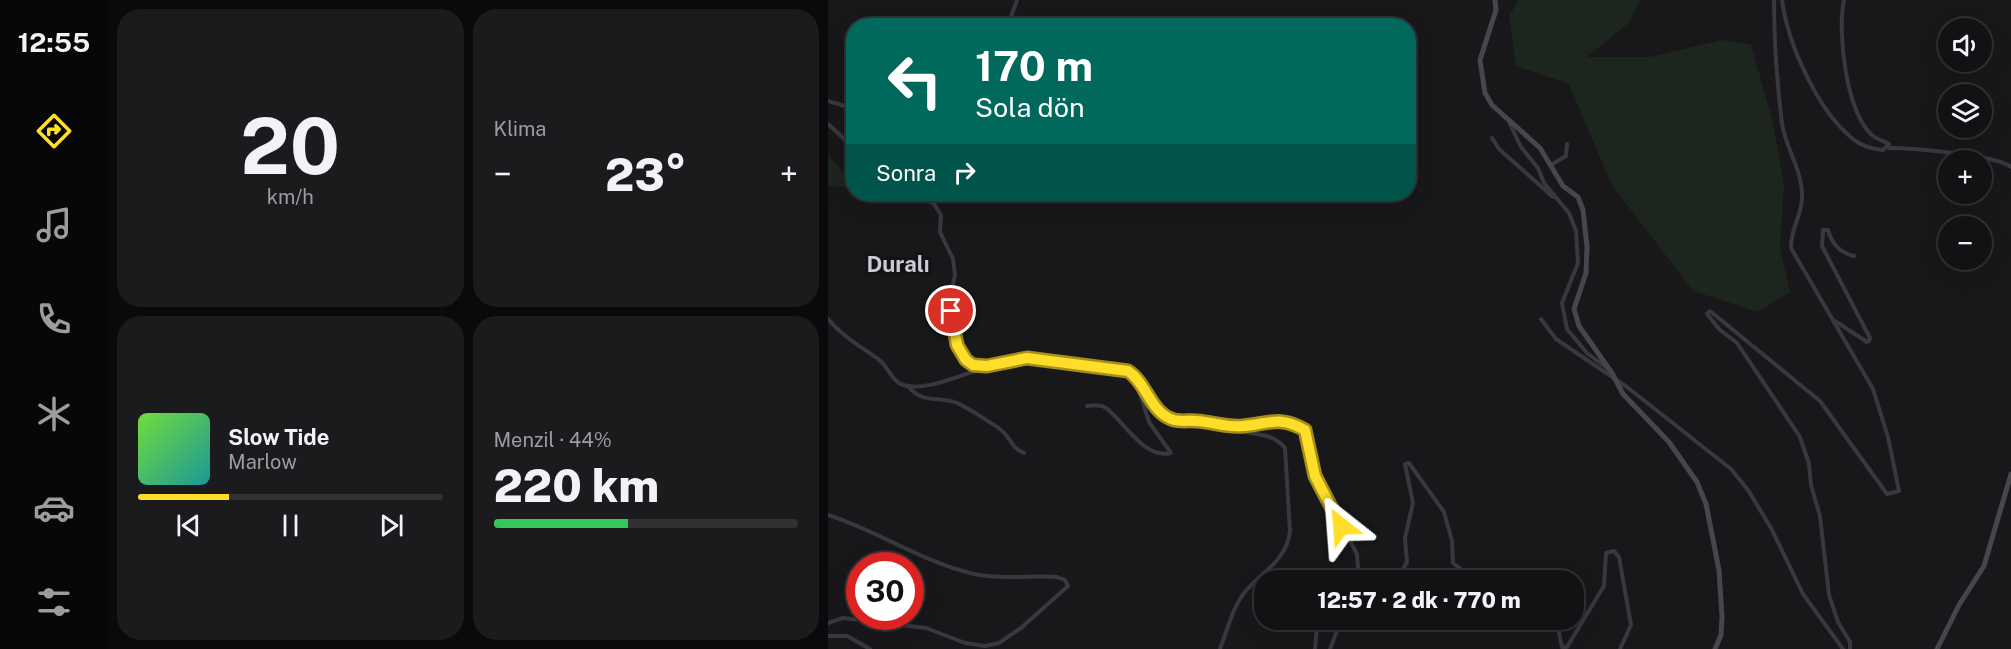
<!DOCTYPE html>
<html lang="tr">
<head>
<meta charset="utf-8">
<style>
  body { margin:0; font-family:"Public Sans",sans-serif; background:#1b1a1d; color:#f1f3f6; height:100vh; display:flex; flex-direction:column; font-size:22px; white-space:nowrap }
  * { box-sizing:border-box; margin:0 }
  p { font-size:20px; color:#9c9da0 }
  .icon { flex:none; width:33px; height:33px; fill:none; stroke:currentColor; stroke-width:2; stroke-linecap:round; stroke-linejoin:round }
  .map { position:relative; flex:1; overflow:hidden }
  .sheet { display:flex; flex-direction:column; gap:9px; padding:9px; background:#0a090b; width:720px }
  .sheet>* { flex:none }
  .guide { position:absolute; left:18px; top:18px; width:570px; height:183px; border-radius:24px; box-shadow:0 6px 24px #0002,0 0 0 2px #313134; background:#00695c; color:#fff; overflow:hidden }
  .fabs { position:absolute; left:1110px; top:18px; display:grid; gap:12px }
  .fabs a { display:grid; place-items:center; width:54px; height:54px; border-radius:50%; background:#121114; box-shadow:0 6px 24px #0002,0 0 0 2px #313134; font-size:30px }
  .speed { position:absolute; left:18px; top:552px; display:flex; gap:12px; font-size:30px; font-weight:700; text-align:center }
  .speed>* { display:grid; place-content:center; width:78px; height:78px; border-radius:50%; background:#121114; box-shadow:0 6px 24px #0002,0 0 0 2px #313134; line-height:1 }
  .speed .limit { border:9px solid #d22; background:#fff; color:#111 }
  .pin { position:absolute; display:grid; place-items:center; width:51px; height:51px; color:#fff; margin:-26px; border:3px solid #fff; border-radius:50%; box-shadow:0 2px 6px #0007 }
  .me { position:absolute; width:66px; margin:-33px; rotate:332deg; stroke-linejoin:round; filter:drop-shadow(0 0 4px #0008) }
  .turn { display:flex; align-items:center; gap:21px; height:126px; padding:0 30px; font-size:27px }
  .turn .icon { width:78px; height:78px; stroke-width:2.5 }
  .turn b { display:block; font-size:42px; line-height:51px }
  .then { display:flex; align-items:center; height:57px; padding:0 30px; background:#0003; gap:12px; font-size:22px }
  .big { font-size:45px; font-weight:800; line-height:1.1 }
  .sheet .card { flex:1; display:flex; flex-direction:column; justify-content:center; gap:9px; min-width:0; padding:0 21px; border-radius:24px; background:#1b1a1d }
  .sheet .dial { align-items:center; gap:0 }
  .dial b { font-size:78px; line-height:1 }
  .song { display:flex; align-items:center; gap:18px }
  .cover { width:72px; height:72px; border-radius:9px; background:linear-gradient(135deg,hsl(100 70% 55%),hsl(180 70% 35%)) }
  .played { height:6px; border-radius:3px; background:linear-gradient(90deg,#ffde2a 30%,#313134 30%) }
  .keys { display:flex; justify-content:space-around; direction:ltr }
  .heat { display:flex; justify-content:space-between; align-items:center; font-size:33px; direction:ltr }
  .charge { height:9px; border-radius:4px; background:linear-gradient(90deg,#34c759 44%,#313134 0) }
  .sheet .tiles { flex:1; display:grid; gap:9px; grid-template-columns:repeat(2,1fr) }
  .trip { position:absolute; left:426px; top:570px; width:330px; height:60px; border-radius:24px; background:#121114; box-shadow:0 6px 24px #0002,0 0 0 2px #313134; font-weight:800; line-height:60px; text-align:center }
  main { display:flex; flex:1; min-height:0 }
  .dock { display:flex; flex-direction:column; width:108px; justify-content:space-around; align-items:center; background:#070708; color:#9c9da0 }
  .dock .icon { width:42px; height:42px }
  .dock .selected { color:#ffde2a }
  .dock b { font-size:27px; color:#f1f3f6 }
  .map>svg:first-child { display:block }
  .green { fill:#1d251f }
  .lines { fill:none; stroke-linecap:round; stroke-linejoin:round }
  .street { stroke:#38383f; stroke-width:4 }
  .secondary { stroke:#46464f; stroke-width:5 }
  .route-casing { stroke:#a6901b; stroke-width:15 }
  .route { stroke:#ffde2a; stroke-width:10 }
  .labels { text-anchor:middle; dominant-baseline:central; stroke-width:6; stroke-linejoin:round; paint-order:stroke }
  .neighbourhood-label { font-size:22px; font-weight:bold; fill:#cacbd6; stroke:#131215 }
</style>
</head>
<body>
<main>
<nav class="dock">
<b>12:55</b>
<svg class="icon selected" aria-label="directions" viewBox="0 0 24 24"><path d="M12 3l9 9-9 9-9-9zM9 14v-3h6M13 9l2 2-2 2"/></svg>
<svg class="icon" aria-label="music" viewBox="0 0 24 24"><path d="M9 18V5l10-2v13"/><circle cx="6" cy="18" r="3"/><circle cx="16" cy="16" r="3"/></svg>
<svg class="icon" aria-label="phone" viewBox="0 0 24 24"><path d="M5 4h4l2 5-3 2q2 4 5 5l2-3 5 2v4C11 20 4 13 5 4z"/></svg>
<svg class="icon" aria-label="climate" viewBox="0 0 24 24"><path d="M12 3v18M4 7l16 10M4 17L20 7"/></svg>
<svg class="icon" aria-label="car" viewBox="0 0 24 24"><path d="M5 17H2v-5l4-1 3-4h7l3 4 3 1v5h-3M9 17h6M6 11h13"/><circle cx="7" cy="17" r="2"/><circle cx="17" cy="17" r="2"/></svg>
<svg class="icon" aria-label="filters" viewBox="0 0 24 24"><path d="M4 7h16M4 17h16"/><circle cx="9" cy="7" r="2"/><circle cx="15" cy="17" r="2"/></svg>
</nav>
<section class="sheet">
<div class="tiles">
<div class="card dial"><b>20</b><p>km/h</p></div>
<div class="card"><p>Klima</p>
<div class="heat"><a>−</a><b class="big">23°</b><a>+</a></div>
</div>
<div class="card">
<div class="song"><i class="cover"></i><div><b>Slow Tide</b><p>Marlow</p></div></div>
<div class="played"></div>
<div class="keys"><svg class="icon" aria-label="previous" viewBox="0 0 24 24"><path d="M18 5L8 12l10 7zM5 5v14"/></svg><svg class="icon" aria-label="pause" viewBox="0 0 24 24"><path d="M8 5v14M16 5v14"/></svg><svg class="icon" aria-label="next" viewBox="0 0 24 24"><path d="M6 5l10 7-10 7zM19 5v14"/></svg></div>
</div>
<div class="card"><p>Menzil · 44%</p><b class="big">220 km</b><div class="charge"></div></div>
</div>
</section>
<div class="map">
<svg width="1183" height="649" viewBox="0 0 1183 649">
  <rect width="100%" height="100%" fill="#18171a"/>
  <!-- green -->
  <g class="green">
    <path d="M691,0H812L802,22L759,57H822L894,40L923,45L944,118L956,184L952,247L962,292L930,312L865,291L783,184L741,84L688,66L681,16Z"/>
    <path d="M0,155L25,185V188L0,186Z"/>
  </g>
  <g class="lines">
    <!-- street -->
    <g class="street">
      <path d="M946,0C946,42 949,83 954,124C958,149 976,173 974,199C973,217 962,231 963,248L1045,389L1060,437L1071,491L1059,494L992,401L882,311L879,314L891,329L909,343L972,437L981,464L983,485L992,516L1001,595L1010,622L1022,642V649"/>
      <path d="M954,0C960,45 990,111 1025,139C1033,146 1045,149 1055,150L1061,144C1056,141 1049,139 1045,136C1018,113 1009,32 1016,0"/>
      <path d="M174,26L183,17L189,0"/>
      <path d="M0,101L26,109"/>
      <path d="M681,122L693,147L710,168L716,183L741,213L748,231L750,263L734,303L739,329L759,353L780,369"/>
      <path d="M0,124L26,148"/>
      <path d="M664,138L671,149L725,197"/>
      <path d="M1061,148C1082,148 1169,155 1183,167"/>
      <path d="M723,165L738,156L739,144"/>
      <path d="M88,194L106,204L113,215L112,232L125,259L127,275L121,301L124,329L129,345L138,360L145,365L159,366L199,358L300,371C319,383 322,413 346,420C354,422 362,420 369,421C385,422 399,428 415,426C442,424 451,414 477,430L487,476L529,554L530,568L524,580"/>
      <path d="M0,319C14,336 32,346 50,359C59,365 62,377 71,383C90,395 136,374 156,368"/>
      <path d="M713,319L728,339L799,387L903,469L920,490L943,528L975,594L1015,649"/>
      <path d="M1007,321L1039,342L1041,341L1042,338L994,246L995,230H1000C1004,244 1012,253 1026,256"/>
      <path d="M81,387C94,404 111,396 129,403C135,405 167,425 173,430C183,438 183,448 196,453"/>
      <path d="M259,406C265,405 272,404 278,408C295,420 316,460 343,453L321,422L307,378"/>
      <path d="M0,515C50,531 94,562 146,574C172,580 203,575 229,577L237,580L240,586L193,628L171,643L157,646L137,643L98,628L15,618L0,623"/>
      <path d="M565,580L571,577L579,562L577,538L585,503L577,464L581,463L616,512L624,541L625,563L647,580"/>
      <path d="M722,620L730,628L734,647H739L776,586L778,553L786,551L791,557L803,625L792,649"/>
      <path d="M675,626L677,620"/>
      <path d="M0,636H19L42,649"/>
      <path d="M392,649C399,631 404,609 416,593C433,572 459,561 462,531L457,448C441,429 420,437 400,427"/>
      <path d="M487,649L489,626L493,620"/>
      <path d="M502,649L509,631L518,620"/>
    </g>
    <!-- secondary -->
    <g class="secondary">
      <path d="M667,0L668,10L652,60L657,93L664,105L712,148L735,186L750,197L755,210L759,247L758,273L746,309L751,326L784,373L795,394L841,442L869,482L878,504L891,570L894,616L893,635L887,649"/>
      <path d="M1109,649L1131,605L1156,566L1183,474"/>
    </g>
  </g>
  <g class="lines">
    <!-- route casing -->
    <g class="route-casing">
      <path id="route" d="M123,311L129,345L138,360L145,365L159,366L199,358L300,371C319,383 322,413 346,420C354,422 362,420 369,421C385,422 399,428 415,426C441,424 451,415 477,430L487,476L513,526"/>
    </g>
    <!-- route -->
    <use href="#route" class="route"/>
  </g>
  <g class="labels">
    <!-- neighbourhood labels -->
    <g class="neighbourhood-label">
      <text x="70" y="264">Duralı</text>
    </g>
  </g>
</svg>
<div class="fabs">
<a><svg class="icon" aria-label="sound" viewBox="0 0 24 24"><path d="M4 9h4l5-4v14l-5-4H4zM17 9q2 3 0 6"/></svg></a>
<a><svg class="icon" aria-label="layers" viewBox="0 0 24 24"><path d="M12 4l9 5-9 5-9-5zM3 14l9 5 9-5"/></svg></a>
<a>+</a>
<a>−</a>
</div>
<div class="speed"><div class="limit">30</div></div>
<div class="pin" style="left:123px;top:311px;background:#d93025"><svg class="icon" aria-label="arrive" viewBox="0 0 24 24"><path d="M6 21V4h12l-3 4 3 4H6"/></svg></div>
<svg class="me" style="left:513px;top:526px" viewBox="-20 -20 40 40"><path d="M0-17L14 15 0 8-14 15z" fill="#ffde2a" stroke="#fff" stroke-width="4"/></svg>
<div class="trip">12:57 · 2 dk · 770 m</div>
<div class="guide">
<div class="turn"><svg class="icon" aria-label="left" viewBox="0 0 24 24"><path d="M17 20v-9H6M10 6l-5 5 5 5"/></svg><div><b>170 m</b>Sola dön</div></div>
<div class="then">Sonra<svg class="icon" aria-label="right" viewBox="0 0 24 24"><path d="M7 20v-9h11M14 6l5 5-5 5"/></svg></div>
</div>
</div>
</main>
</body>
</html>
